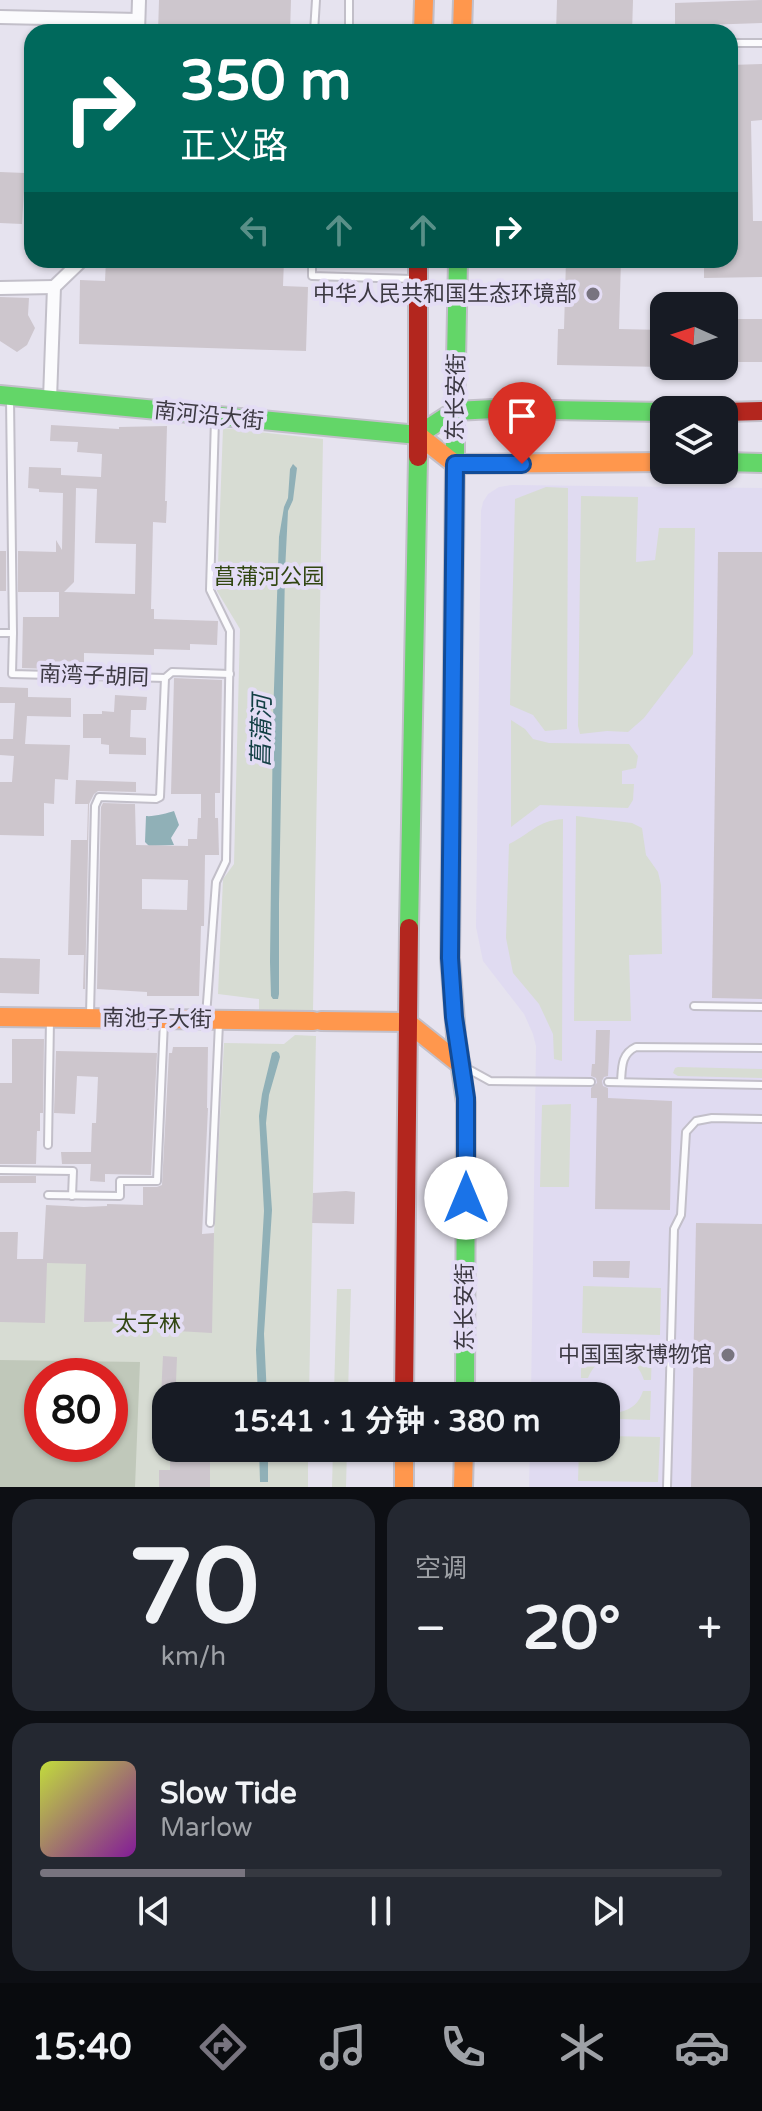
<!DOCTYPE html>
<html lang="zh">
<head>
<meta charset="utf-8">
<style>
  body { margin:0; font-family:"Varela Round","Noto Sans SC",sans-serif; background:#242831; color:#f1f3f6; height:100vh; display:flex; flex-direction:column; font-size:30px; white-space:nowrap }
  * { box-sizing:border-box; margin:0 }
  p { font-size:26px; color:#9ea1a6 }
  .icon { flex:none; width:44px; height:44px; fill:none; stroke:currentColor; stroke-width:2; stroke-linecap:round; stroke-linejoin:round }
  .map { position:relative; height:1487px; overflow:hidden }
  .sheet { display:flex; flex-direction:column; gap:12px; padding:12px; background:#0d0f14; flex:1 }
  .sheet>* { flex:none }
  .banner { position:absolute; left:24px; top:24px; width:714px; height:244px; border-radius:24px; box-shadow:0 2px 6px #0004; background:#00695c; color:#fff; overflow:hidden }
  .needle { width:52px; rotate:273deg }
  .controls { position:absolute; left:650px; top:292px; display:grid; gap:16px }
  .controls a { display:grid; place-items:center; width:88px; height:88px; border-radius:16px; background:#171b24; box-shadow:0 2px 6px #0004; font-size:40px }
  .speed { position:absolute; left:24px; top:1358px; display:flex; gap:16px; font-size:40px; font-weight:700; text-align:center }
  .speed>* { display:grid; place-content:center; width:104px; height:104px; border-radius:50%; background:#171b24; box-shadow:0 2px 6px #0004; line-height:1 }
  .speed .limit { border:12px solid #d22; background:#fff; color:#111 }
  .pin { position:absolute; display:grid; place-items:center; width:68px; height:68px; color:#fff; margin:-82px -34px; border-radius:50% 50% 50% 0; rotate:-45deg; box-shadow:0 0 8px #0007 }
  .pin .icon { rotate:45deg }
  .me { position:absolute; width:88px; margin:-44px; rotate:0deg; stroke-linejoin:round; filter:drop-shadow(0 0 6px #0008) }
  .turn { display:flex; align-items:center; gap:28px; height:168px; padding:0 24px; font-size:36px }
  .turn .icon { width:104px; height:104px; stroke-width:2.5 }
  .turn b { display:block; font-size:56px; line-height:68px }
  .lanes { display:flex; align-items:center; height:76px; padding:0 24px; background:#0003; justify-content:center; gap:40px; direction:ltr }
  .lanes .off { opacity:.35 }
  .big { font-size:60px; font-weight:700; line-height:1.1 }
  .sheet .tile { flex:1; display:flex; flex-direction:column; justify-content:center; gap:12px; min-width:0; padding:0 28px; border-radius:24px; background:#242831 }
  .sheet .dial { align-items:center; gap:0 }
  .dial b { font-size:104px; line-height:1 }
  .song { display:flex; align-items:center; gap:24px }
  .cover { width:96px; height:96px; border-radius:12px; background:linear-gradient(135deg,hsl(70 70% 55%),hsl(290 70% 35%)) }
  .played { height:8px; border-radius:4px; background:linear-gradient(90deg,#78747f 30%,#363941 30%) }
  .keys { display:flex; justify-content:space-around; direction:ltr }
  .heat { display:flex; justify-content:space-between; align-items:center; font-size:44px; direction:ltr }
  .sheet .tiles { flex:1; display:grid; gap:12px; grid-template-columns:1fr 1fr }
  .tile:last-child { grid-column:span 2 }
  .trip { position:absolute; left:152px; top:1382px; width:468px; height:80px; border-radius:24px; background:#171b24; box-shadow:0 2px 6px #0004; font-weight:700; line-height:80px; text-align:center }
  .tabs { display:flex; height:128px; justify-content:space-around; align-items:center; background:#090b0e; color:#9ea1a6 }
  .tabs .icon { width:56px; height:56px }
  .tabs .active { color:#78747f }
  .tabs b { font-size:36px; color:#f1f3f6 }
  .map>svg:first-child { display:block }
  .built { fill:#e0dbf1 }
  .green { fill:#d7dcd3; fill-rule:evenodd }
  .forest { fill:#c0c8ba; fill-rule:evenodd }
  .water { fill:#90b0b7 }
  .building { fill:#cdc6cd; fill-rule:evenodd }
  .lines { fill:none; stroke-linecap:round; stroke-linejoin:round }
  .lane-casing { stroke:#c2bfc9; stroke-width:10 }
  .street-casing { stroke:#c2bfc9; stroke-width:16 }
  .fast-casing { stroke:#c2bfc9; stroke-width:22 }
  .slow-casing { stroke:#c2bfc9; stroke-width:22 }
  .jam-casing { stroke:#c2bfc9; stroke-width:22 }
  .lane { stroke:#fbfbfd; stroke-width:6 }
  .street { stroke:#fbfbfd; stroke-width:12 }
  .fast { stroke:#63d668; stroke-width:18 }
  .slow { stroke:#ff974d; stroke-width:18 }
  .jam { stroke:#b3261e; stroke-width:18 }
  .route-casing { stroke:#114b97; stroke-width:20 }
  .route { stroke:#1a73e8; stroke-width:14 }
  .poi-dot { fill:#78747f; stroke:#e4ddf5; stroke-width:3 }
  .labels { text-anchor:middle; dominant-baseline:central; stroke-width:8; stroke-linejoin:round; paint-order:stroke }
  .poi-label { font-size:22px; fill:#3c3942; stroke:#e4ddf5; text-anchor:end }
  .street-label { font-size:22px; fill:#3c3942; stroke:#e4ddf5 }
  .park-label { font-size:22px; fill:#314611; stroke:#e4ddf5 }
  .water-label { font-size:24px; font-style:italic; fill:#123f44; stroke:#e4ddf5 }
</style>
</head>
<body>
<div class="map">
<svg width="762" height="1487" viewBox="0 0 762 1487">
  <rect width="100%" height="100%" fill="#e6e3ef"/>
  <!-- built -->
  <path class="built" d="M512,485L762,488V1487H529L530,1448H606V1396H531L536,1046L533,1034L524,1014L483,961L476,927L481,511L483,502L488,494L499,487Z"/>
  <!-- green -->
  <g class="green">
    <path d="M223,428L323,439L313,1010H259V999L218,994L223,879L234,864L240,629L217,591Z"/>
    <path d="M546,487L568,488L567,729L545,731L533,715L510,705L515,499Z"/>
    <path d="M581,496L638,497L636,562L655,560L659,528H695L693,654L644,718L628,732L607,731L580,734L578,726Z"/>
    <path d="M511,720L525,729L533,739L549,743L629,744L638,756L636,768L622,771V784H634L633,800L628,808L540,805L511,827Z"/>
    <path d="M576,816L632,823L642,828L646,855L658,872L661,885L662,954L629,955L631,1021H574Z"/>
    <path d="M563,819L562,1061L554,1059L553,1034L539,1004L513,973L506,938L509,844C532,833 536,821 563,819Z"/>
    <path d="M295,1035L316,1036L309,1396H166V1448H308V1487H0V1259L207,1260L214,1233L224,1043L284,1044ZM42,1376H110V1444H42Z"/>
    <path d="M678,1067L762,1069V1078L678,1076L673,1073L675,1068Z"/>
    <path d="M571,1104L569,1187H540L542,1105Z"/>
    <path d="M583,1286L661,1288L660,1335L582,1333Z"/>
    <path d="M337,1289H351L348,1393L334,1392Z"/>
    <path d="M581,1348L612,1350V1356C600,1360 593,1366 588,1378H581Z"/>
    <path d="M622,1350L652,1351L651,1380H644C640,1368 634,1361 622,1357Z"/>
    <path d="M643,1391H651L650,1420L620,1419V1412C632,1409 639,1403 643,1391Z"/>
    <path d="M606,1436L660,1437L658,1482L578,1481L579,1448H606Z"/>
    <path d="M333,1448H347L346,1487H332Z"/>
  </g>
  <!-- forest -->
  <path class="forest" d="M0,1360L140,1362L135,1487H0ZM42,1376H110V1444H42Z"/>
  <!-- water -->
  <g class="water">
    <path d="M293,464L297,468L293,500L288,511L285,571L279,904V994L278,999H273L271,996L270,962L273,718L279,537L284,507L288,498L290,469Z"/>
    <path d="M174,811L179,825L171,838L174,845L149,846L145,842L146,816C153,817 168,813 174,811Z"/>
    <path d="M276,1051L279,1053L280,1057L269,1095L266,1123L272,1210L264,1334L267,1396H258L256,1350L264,1211L259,1116L262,1094L272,1053Z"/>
    <path d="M259,1448H268V1482H260Z"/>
  </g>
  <!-- building -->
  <g class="building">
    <path d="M159,0H291L290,32H158Z"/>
    <path d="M557,0H633L632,32H556Z"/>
    <path d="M762,0V23L675,26V3Z"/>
    <path d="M762,64V120L751,121L753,221H762V277L704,278V260H730V65Z"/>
    <path d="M0,172L25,173L22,224L0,223Z"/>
    <path d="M106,260H284L283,286L308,287L306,351L79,344L80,280L105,281Z"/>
    <path d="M566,260H621L619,329L664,330V367L557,365L558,329H564Z"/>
    <path d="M0,297L29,298L28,315L35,328L27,345L17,352L0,341Z"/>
    <rect x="724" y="319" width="38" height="43"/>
    <path d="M51,425L119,429V427L167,426L165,501H167L166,523L153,522L151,609H154V619L218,621L217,645L190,644V650L154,649V655L84,653V670L22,668L23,617H59V592H18V551L56,552V540L62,550L63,493L39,492V489L28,488L29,467L61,468V475L101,477L102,454L77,452L78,442L50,441ZM76,488L97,489L95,543L136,544L135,594L64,592L74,582Z"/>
    <rect x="0" y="551" width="6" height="40"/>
    <path d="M718,552H762V999L712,998Z"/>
    <path d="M174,678L222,680L220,793H215V818H218L219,855H205L204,926H201L199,996H147V992L97,989L101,807L103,803L135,804L136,845L188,846V839H197L198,818H201V794H171ZM142,879L188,880L187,910L142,909Z"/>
    <path d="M0,687L28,688V697L71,698V717L27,716L25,744L70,745L68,780L55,779L54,804L44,803V836L0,835V782H12L14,756L0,755V739H13L15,703H0Z"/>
    <path d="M115,695L147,697L146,710H131L130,737L146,738V755L109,754V745L101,744V738H83V714H102V711L114,712Z"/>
    <path d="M76,780L136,782V792L98,791L94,794L89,804L85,989H83L84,955H68L71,840H87L88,804H75Z"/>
    <path d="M0,958L40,959L39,994L0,993Z"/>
    <path d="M596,1030H610L608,1076L604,1077L602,1081L603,1086L608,1088V1098L672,1101L670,1210L595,1209L597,1098H591V1088L597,1083L596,1078L591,1076L592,1064H595Z"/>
    <path d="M12,1039H44L43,1113H40V1131H37L36,1164H0V1083H12Z"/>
    <path d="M173,1047H208L207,1108H208L202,1234L214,1233L212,1333L159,1330V1321L84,1322L86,1264L47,1263L45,1323L0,1322V1232H18L17,1259H43L46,1205L84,1207L107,1206V1204L143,1205V1187H157L162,1185L169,1053H172Z"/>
    <path d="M56,1051L157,1053L151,1175L105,1174V1182L90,1181L91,1164H62L61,1152H91L92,1123H96L98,1077L77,1076L75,1114L54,1113Z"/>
    <rect x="0" y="1176" width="36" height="7"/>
    <path d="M346,1191L355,1192L354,1224L312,1223L313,1193Z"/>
    <path d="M696,1223L762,1224V1487H691Z"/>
    <path d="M593,1261H630L629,1278L593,1277Z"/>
    <path d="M163,1356L177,1357L176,1382H211V1396H161Z"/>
    <path d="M170,1448H210V1487H159V1470H170Z"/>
  </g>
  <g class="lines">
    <!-- lane casing -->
    <g class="lane-casing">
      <g id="lane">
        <path d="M314,32L316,0"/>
        <path d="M349,32V0"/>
        <path d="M730,43H762"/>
        <path d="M312,260V276L413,279"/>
        <path d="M10,399L13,633L12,674L165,678"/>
        <path d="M0,633H13"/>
        <path d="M694,1006L762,1007"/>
        <path d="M90,1014L95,806L99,797L156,799L160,797L165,678L172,672L230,674"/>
        <path d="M206,1016L216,882L226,861L230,631L210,590L215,419"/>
        <path d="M470,1070L490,1081L591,1082"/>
        <path d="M608,1082L762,1085"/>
        <path d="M621,1082C622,1067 621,1054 636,1047L762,1048"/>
        <path d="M48,1145L50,1020"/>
        <path d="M0,1170L73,1171L72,1196"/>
        <path d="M48,1195L120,1196V1181H157L164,1021"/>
        <path d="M210,1223L219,1023"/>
        <path d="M667,1487L674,1229L681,1215L686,1132L696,1121L712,1118L762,1119"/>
      </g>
    </g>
    <!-- street casing -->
    <g class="street-casing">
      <g id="street">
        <path d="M0,17L138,20"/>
        <path d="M138,32L139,0"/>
        <path d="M0,288L54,287"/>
        <path d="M50,399L54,287L82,260"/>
      </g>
    </g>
    <!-- fast casing -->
    <g class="fast-casing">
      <g id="fast">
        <path d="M0,395L418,435"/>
        <path d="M455,411V464"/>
        <path d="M455,411L458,260"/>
        <path d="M418,435L455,411L494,409L664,412"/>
        <path d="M724,462L762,463"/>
        <path d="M409,928L418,457"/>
        <path d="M456,1035L466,1103L465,1396"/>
      </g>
    </g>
    <!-- slow casing -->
    <g class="slow-casing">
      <g id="slow">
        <path d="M423,32L424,0"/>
        <path d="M462,32L463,0"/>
        <path d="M418,435L455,464L664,462"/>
        <path d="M455,464L450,958L456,1035"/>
        <path d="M0,1017L313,1021"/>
        <path d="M321,1021L407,1022L461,1065"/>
        <path d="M404,1448V1487"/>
        <path d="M463,1487L464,1448"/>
      </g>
    </g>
    <!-- jam casing -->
    <g class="jam-casing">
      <g id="jam">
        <path d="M724,412L762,411"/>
        <path d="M418,457V260"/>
        <path d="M404,1396L409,928"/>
      </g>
    </g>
    <!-- lane -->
    <use href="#lane" class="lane"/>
    <!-- street -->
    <use href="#street" class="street"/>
    <!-- fast -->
    <use href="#fast" class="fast"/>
    <!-- slow -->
    <use href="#slow" class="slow"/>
    <!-- jam -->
    <use href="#jam" class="jam"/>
  </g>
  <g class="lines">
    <!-- route casing -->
    <g class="route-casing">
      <path id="route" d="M466,1198V1098L454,1017L450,958L455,464H522"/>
    </g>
    <!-- route -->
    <use href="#route" class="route"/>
  </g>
  <!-- markers -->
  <g class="poi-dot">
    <circle cx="593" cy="294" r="8"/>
    <circle cx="728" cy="1355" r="8"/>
  </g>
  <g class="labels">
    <!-- poi labels -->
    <g class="poi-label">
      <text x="577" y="294">中华人民共和国生态环境部</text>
      <text x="712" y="1355">中国国家博物馆</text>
    </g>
    <!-- street labels -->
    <g class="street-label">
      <text transform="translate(456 397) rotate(-89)">东长安街</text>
      <text transform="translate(209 416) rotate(6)">南河沿大街</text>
      <text transform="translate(94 676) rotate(2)">南湾子胡同</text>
      <text transform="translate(157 1019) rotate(1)">南池子大街</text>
      <text transform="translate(465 1307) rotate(-90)">东长安街</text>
    </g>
    <!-- park labels -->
    <g class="park-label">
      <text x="269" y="577">菖蒲河公园</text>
      <text x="148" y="1324">太子林</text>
    </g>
    <!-- water labels -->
    <g class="water-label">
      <text transform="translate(262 731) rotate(-89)">菖蒲河</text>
    </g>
  </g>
</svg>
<div class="controls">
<a><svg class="needle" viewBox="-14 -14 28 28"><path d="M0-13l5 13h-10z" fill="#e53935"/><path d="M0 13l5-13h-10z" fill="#9ea1a6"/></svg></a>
<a><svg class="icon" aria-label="layers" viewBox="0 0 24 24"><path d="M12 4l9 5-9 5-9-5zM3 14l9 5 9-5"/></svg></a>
</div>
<div class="speed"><div class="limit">80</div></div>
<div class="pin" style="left:522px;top:464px;background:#d93025"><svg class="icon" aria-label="arrive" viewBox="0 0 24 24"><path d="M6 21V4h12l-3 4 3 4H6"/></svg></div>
<svg class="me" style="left:466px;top:1198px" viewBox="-20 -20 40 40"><circle r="19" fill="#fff"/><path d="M0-13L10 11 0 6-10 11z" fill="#1a73e8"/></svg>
<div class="trip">15:41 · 1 分钟 · 380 m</div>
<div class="banner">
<div class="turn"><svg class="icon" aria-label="right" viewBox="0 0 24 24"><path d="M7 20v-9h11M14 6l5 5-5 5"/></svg><div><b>350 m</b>正义路</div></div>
<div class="lanes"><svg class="icon off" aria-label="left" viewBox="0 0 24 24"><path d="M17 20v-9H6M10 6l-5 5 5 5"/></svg><svg class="icon off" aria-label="ahead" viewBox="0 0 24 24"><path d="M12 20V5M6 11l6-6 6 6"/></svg><svg class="icon off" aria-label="ahead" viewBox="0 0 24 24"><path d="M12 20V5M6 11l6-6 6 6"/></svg><svg class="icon" aria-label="right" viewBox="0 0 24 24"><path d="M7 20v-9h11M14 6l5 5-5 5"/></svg></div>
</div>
</div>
<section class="sheet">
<div class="tiles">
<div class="tile dial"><b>70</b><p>km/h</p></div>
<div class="tile"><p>空调</p>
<div class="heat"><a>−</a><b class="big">20°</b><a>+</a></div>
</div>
<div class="tile">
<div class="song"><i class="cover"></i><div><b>Slow Tide</b><p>Marlow</p></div></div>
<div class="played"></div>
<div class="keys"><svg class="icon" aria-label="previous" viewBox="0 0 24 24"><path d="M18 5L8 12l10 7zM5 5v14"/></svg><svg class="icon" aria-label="pause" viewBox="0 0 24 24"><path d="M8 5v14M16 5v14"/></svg><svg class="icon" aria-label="next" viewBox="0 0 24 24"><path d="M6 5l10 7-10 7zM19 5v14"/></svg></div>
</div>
</div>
</section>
<nav class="tabs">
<b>15:40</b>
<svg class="icon active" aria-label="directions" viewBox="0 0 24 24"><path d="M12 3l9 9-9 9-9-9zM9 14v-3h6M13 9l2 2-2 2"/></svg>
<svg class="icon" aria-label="music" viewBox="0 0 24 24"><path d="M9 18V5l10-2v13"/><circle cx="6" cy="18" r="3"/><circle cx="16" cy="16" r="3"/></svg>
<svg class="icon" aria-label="phone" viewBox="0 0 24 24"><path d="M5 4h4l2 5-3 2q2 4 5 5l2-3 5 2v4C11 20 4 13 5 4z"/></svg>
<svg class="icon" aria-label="climate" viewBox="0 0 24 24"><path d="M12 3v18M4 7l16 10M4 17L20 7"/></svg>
<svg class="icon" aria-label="car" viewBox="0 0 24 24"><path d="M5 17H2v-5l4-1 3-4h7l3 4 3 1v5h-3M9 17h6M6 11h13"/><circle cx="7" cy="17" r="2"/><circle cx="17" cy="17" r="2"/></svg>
</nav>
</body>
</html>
